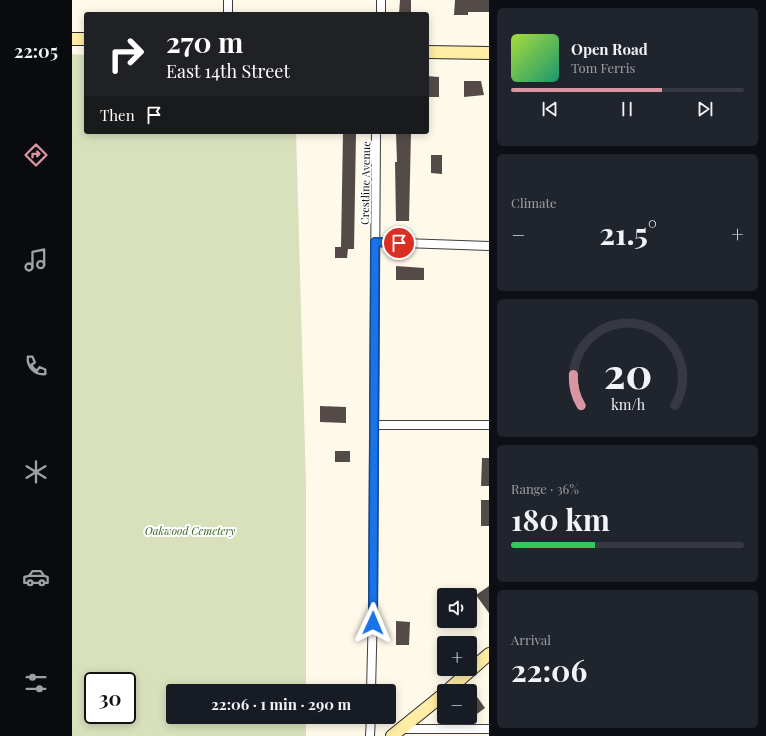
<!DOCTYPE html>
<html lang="en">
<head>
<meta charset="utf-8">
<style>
  body { margin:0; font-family:"Playfair Display",serif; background:#20242c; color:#f1f3f6; height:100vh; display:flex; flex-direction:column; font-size:15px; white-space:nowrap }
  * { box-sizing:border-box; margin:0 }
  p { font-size:13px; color:#9ea1a6 }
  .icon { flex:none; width:22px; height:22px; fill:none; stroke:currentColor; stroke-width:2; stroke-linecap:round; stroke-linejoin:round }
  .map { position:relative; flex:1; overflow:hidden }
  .panel { display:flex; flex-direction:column; gap:8px; padding:8px; background:#0d0f14; width:277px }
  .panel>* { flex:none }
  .guide { position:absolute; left:12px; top:12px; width:345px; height:122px; border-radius:4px; box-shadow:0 2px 10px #0003; background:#202124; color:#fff; overflow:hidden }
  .fabs { position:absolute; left:365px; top:588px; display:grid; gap:8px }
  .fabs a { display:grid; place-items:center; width:40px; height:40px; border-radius:4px; background:#171b24; box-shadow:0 2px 10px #0003; font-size:20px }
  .speed { position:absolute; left:12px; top:672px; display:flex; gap:8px; font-size:20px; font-weight:700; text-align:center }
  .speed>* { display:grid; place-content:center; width:52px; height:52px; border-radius:50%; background:#171b24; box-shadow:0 2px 10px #0003; line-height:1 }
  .speed .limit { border:2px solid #111; border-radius:6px; background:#fff; color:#111 }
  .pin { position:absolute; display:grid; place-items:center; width:34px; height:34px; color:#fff; margin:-17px; border:2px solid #fff; border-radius:50%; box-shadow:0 1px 4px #0007 }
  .me { position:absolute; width:44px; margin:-22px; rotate:1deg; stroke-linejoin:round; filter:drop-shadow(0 0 3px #0008) }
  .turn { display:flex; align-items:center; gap:14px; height:84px; padding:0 16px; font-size:18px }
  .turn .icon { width:52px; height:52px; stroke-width:2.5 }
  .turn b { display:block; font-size:28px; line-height:34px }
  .then { display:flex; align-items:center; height:38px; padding:0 16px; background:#0003; gap:8px; font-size:15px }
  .big { font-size:30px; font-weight:700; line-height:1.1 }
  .panel .card { flex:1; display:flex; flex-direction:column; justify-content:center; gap:6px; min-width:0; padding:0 14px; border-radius:6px; background:#20242c }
  .panel .dial { align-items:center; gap:0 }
  .dial svg { height:104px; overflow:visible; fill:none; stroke:#363941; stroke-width:7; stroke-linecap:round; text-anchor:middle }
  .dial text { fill:#f1f3f6; stroke:none }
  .song { display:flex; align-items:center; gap:12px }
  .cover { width:48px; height:48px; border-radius:6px; background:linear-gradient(135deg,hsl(80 70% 55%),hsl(160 70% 35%)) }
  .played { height:4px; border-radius:2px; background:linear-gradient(90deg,#d995a1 65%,#363941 65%) }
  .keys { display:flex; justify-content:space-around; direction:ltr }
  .heat { display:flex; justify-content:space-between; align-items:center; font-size:22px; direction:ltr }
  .charge { height:6px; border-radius:3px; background:linear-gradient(90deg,#34c759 36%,#363941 0) }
  .trip { position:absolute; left:94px; top:684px; width:230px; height:40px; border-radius:4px; background:#171b24; box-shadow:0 2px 10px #0003; font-weight:700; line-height:40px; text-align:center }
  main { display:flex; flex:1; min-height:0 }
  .tab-bar { display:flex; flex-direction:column; width:72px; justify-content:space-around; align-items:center; background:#090b0e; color:#9ea1a6 }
  .tab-bar .icon { width:28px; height:28px }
  .tab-bar .selected { color:#d995a1 }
  .tab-bar b { font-size:18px; color:#f1f3f6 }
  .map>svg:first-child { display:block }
  .cemetery { fill:#d8e0bc; fill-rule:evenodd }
  .building { fill:#544b48 }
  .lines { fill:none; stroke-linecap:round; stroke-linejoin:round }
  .street-casing { stroke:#3e3e3e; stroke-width:10 }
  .secondary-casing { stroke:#2d2d2d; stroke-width:14 }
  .street { stroke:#fff; stroke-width:8 }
  .secondary { stroke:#ffeca5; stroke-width:12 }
  .route-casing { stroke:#114b97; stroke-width:10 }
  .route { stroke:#1a73e8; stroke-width:7 }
  .labels { text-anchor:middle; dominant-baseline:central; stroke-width:4; stroke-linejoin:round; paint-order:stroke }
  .street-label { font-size:11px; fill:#0b0b0b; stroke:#fff }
  .park-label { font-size:11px; font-style:italic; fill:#32631c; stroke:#fff }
</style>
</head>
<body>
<main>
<nav class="tab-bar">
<b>22:05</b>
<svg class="icon selected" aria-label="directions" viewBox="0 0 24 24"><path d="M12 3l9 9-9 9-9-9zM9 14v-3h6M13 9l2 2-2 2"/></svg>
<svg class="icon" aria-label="music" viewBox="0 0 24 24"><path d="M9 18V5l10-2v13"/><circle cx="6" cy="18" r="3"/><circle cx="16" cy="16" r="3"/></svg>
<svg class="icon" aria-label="phone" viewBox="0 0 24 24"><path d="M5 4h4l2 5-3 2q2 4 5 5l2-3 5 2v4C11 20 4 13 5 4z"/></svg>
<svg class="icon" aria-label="climate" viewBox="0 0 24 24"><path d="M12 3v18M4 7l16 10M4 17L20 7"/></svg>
<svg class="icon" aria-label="car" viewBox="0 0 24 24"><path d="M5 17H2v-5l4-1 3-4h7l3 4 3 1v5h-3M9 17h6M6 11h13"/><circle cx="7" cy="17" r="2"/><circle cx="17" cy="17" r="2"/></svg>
<svg class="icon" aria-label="filters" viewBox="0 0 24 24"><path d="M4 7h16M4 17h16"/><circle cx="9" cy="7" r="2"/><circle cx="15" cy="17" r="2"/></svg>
</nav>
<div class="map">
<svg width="417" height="736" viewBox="0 0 417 736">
  <rect width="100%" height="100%" fill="#fff9ea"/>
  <!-- cemetery -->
  <path class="cemetery" d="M0,54L14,55V132H224L234,486V691H101V717H234V736H0ZM21,681H55V715H21Z"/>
  <!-- building -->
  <g class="building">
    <path d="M328,0H339V14H327Z"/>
    <path d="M383,0H417V12H396V15H382Z"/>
    <path d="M355,76L367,77V97H355Z"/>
    <path d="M392,81H409L412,95L392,97Z"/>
    <path d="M271,132H284L282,249H276L275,258H263V247H269Z"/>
    <path d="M324,132H339L337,221H324L323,162H325Z"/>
    <path d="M359,155H370V174L359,173Z"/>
    <path d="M324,266L352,268V280H324Z"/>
    <path d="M248,406L274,407V423L248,422Z"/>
    <rect x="263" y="451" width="15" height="11"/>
    <path d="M410,458H417V486H409Z"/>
    <rect x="409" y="500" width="8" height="26"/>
    <path d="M417,586V613L404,595Z"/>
    <path d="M324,621L338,622L337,645H324Z"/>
    <path d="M403,694L413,708L398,719V697Z"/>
  </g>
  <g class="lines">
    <!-- street casing -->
    <g class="street-casing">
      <g id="street">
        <path d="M309,0V14"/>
        <path d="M156,14V0"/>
        <path d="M303,242L417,246"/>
        <path d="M302,425H417"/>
        <path d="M299,691L301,609L304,132"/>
        <path d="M329,729H417"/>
        <path d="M298,736L299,717"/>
      </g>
    </g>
    <!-- secondary casing -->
    <g class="secondary-casing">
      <g id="secondary">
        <path d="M0,39H14"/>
        <path d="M355,52L417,53"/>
        <path d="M375,691L417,654"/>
        <path d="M320,736L372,694"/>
      </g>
    </g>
    <!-- street -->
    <use href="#street" class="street"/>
    <!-- secondary -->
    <use href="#secondary" class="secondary"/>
  </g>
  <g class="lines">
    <!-- route casing -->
    <g class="route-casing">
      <path id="route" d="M301,623L303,242L327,243"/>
    </g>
    <!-- route -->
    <use href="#route" class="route"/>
  </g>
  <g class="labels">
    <!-- street labels -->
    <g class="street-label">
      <text transform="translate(293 183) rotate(-89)">Crestline Avenue</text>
    </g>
    <!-- park labels -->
    <g class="park-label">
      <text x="118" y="530">Oakwood Cemetery</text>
    </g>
  </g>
</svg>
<div class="fabs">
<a><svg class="icon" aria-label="sound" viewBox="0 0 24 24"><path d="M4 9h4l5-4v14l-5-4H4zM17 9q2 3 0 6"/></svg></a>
<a>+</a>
<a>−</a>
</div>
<div class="speed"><div class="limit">30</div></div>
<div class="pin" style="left:327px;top:243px;background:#d93025"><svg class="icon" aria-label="arrive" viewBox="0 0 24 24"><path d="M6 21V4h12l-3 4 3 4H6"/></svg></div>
<svg class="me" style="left:301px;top:623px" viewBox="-20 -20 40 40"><path d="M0-17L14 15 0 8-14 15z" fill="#1a73e8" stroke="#fff" stroke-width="4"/></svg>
<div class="trip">22:06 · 1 min · 290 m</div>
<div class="guide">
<div class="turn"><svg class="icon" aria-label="right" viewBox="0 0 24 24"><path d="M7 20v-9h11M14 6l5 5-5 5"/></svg><div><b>270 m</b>East 14th Street</div></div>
<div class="then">Then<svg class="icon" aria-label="arrive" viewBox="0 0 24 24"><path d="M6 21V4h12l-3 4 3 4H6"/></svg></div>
</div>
</div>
<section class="panel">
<div class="card">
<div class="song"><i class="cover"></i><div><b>Open Road</b><p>Tom Ferris</p></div></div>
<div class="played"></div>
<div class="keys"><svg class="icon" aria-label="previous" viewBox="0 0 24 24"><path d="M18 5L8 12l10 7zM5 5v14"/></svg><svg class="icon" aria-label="pause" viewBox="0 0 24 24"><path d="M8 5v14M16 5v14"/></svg><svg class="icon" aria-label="next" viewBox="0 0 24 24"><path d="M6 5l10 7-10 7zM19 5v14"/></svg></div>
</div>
<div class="card"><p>Climate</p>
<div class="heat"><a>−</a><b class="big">21.5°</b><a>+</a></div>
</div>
<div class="card dial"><svg viewBox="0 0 100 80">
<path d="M14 69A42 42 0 1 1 86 69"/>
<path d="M14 69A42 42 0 0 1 8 45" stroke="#d995a1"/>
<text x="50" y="56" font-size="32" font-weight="700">20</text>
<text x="50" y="72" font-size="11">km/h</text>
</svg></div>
<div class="card"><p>Range · 36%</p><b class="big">180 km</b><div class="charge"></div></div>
<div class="card"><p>Arrival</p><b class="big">22:06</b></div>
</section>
</main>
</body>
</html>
